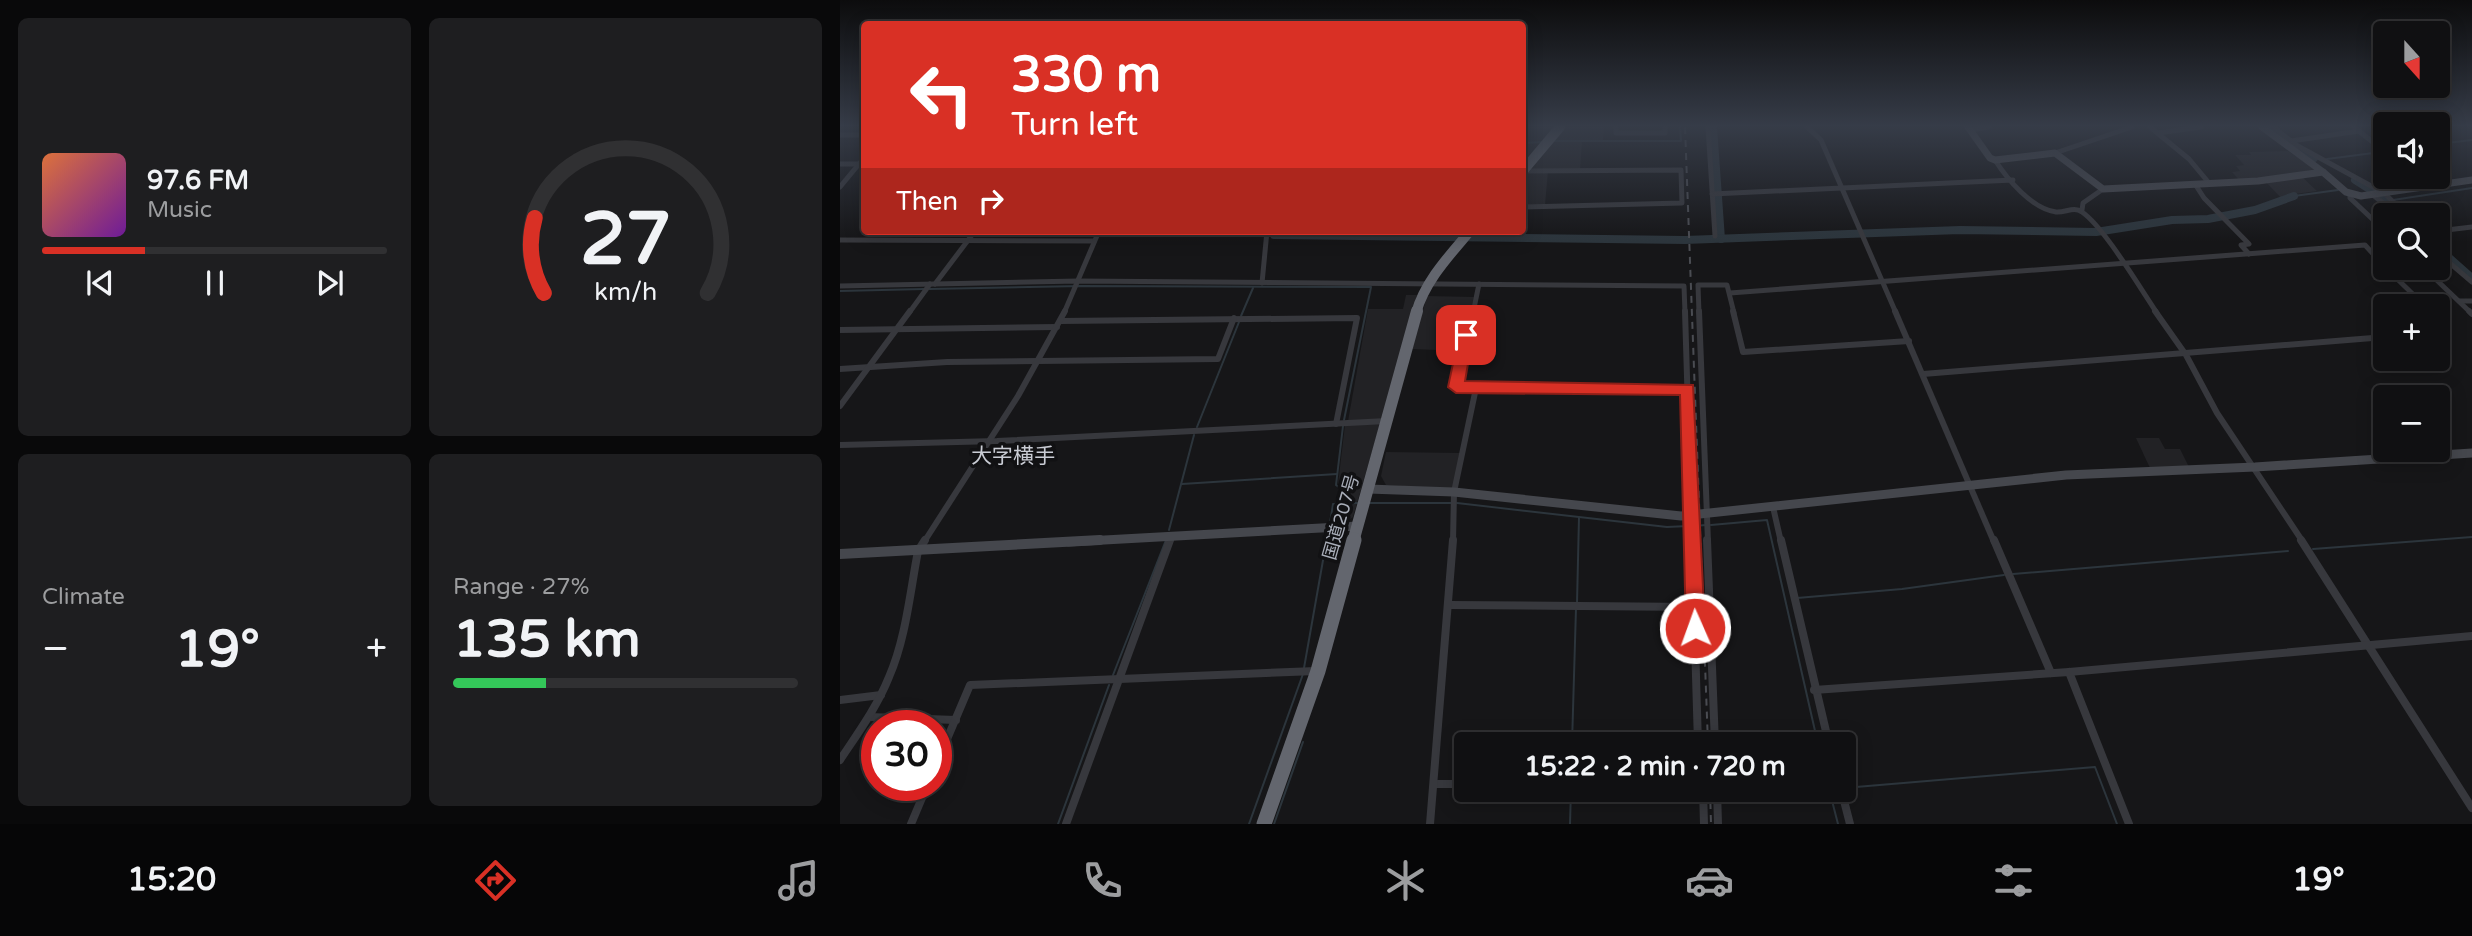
<!DOCTYPE html>
<html lang="en">
<head>
<meta charset="utf-8">
<style>
  body { margin:0; font-family:"Varela Round","Noto Sans JP",sans-serif; background:#1e1e20; color:#f1f3f6; height:100vh; display:flex; flex-direction:column; font-size:26px; white-space:nowrap }
  * { box-sizing:border-box; margin:0 }
  p { font-size:23px; color:#9c9d9f }
  .icon { flex:none; width:38px; height:38px; fill:none; stroke:currentColor; stroke-width:2; stroke-linecap:round; stroke-linejoin:round }
  .map { position:relative; flex:1; overflow:hidden }
  .panel { display:flex; flex-direction:column; gap:18px; padding:18px; background:#09090a; width:840px }
  .panel>* { flex:none }
  .top-card { position:absolute; left:21px; top:21px; width:665px; height:214px; border-radius:7px; box-shadow:0 4px 18px #0003,0 0 0 2px #303032; background:#d93025; color:#fff; overflow:hidden }
  .needle { width:46px; rotate:159deg }
  .tools { position:absolute; left:1533px; top:21px; display:grid; gap:14px }
  .tools a { display:grid; place-items:center; width:77px; height:77px; border-radius:7px; background:#101012; box-shadow:0 4px 18px #0003,0 0 0 2px #303032; font-size:35px }
  .speed { position:absolute; left:21px; top:710px; display:flex; gap:14px; font-size:35px; font-weight:700; text-align:center }
  .speed>* { display:grid; place-content:center; width:91px; height:91px; border-radius:50%; background:#101012; box-shadow:0 4px 18px #0003,0 0 0 2px #303032; line-height:1 }
  .speed .limit { border:10px solid #d22; background:#fff; color:#111 }
  .pin { position:absolute; display:grid; place-items:center; width:60px; height:60px; color:#fff; margin:-30px; border-radius:14px; box-shadow:0 4px 10px #0006 }
  .me { position:absolute; width:77px; margin:-38px; rotate:358deg; stroke-linejoin:round; filter:drop-shadow(0 0 5px #0008) }
  .turn { display:flex; align-items:center; gap:24px; height:147px; padding:0 35px; font-size:32px }
  .turn .icon { width:91px; height:91px; stroke-width:2.5 }
  .turn b { display:block; font-size:49px; line-height:60px }
  .then { display:flex; align-items:center; height:66px; padding:0 35px; background:#0003; gap:14px; font-size:26px }
  .big { font-size:52px; font-weight:700; line-height:1.1 }
  .panel .tile { flex:1; display:flex; flex-direction:column; justify-content:center; gap:10px; min-width:0; padding:0 24px; border-radius:10px; background:#1e1e20 }
  .panel .dial { align-items:center; gap:0 }
  .dial svg { height:182px; overflow:visible; fill:none; stroke:#303032; stroke-width:7; stroke-linecap:round; text-anchor:middle }
  .dial text { fill:#f1f3f6; stroke:none }
  .song { display:flex; align-items:center; gap:21px }
  .cover { width:84px; height:84px; border-radius:10px; background:linear-gradient(135deg,hsl(20 70% 55%),hsl(280 70% 35%)) }
  .played { height:7px; border-radius:4px; background:linear-gradient(90deg,#d93025 30%,#303032 30%) }
  .keys { display:flex; justify-content:space-around; direction:ltr }
  .heat { display:flex; justify-content:space-between; align-items:center; font-size:38px; direction:ltr }
  .charge { height:10px; border-radius:5px; background:linear-gradient(90deg,#34c759 27%,#303032 0) }
  .panel .tiles { flex:1; display:grid; gap:18px; grid-template-columns:repeat(2,1fr) }
  .trip { position:absolute; left:614px; top:732px; width:402px; height:70px; border-radius:7px; background:#101012; box-shadow:0 4px 18px #0003,0 0 0 2px #303032; font-weight:700; line-height:70px; text-align:center }
  .menu { display:flex; height:112px; justify-content:space-around; align-items:center; background:#060607; color:#9c9d9f }
  .menu .icon { width:49px; height:49px }
  .menu .active { color:#d93025 }
  .menu b { font-size:32px; color:#f1f3f6 }
  main { display:flex; flex:1; min-height:0 }
  .map>svg:first-child { display:block }
  .built { fill:#222225 }
  .lines { fill:none; stroke-linecap:round; stroke-linejoin:round }
  .stream { stroke:#2c353c; stroke-width:2 }
  .river { stroke:#2c353c; stroke-width:8 }
  .street-far2 { stroke:#37383d; stroke-width:5 }
  .street-far1 { stroke:#37383d; stroke-width:6 }
  .street { stroke:#37383d; stroke-width:8 }
  .secondary-far2 { stroke:#45474d; stroke-width:7 }
  .secondary-far1 { stroke:#45474d; stroke-width:9 }
  .secondary { stroke:#45474d; stroke-width:10 }
  .highway-far2 { stroke:#63666e; stroke-width:10 }
  .highway-far1 { stroke:#63666e; stroke-width:12 }
  .highway { stroke:#63666e; stroke-width:15 }
  .rail { stroke:#4a4c52; stroke-width:2; stroke-dasharray:7 6; stroke-linecap:butt }
  .route { fill:#d93025; stroke:#8d1f18; stroke-width:2 }
  .labels { text-anchor:middle; dominant-baseline:central; stroke-width:7; stroke-linejoin:round; paint-order:stroke }
  .street-label { font-size:18px; fill:#a8adb8; stroke:#111113 }
  .quarter-label { font-size:21px; fill:#c9ccd4; stroke:#111113 }
</style>
</head>
<body>
<main>
<section class="panel">
<div class="tiles">
<div class="tile">
<div class="song"><i class="cover"></i><div><b>97.6 FM</b><p>Music</p></div></div>
<div class="played"></div>
<div class="keys"><svg class="icon" aria-label="previous" viewBox="0 0 24 24"><path d="M18 5L8 12l10 7zM5 5v14"/></svg><svg class="icon" aria-label="pause" viewBox="0 0 24 24"><path d="M8 5v14M16 5v14"/></svg><svg class="icon" aria-label="next" viewBox="0 0 24 24"><path d="M6 5l10 7-10 7zM19 5v14"/></svg></div>
</div>
<div class="tile dial"><svg viewBox="0 0 100 80">
<path d="M14 69A42 42 0 1 1 86 69"/>
<path d="M14 69A42 42 0 0 1 10 36" stroke="#d93025"/>
<text x="50" y="56" font-size="32" font-weight="700">27</text>
<text x="50" y="72" font-size="11">km/h</text>
</svg></div>
<div class="tile"><p>Climate</p>
<div class="heat"><a>−</a><b class="big">19°</b><a>+</a></div>
</div>
<div class="tile"><p>Range · 27%</p><b class="big">135 km</b><div class="charge"></div></div>
</div>
</section>
<div class="map">
<svg width="1632" height="824" viewBox="0 0 1632 824">
  <rect width="100%" height="100%" fill="#161618"/>
  <!-- built -->
  <g class="built">
    <path d="M683,127H714L683,165Z"/>
    <path d="M725,127H764L763,141H742L740,171H708L705,205H683V177Z"/>
    <path d="M1448,151L1475,169L1458,173L1477,191L1455,194L1443,200L1423,179L1399,180L1392,172L1400,171L1396,166L1404,165L1395,155H1411L1409,152Z"/>
    <path d="M566,295H577L543,420L508,421L528,309H563Z"/>
    <path d="M587,296L634,297L621,351L572,349Z"/>
    <path d="M540,424L513,517L506,522H493L502,500L503,488L498,484L505,425Z"/>
    <path d="M1296,438H1319L1325,449H1340L1349,467L1310,468Z"/>
    <path d="M546,452L621,453L614,489L546,485L541,476Z"/>
  </g>
  <g class="lines">
    <!-- stream -->
    <g class="stream">
      <path d="M714,141H841L840,127"/>
      <path d="M682,143L702,142"/>
      <path d="M1598,144L1632,140"/>
      <path d="M1487,159L1541,152"/>
      <path d="M1454,196L1498,190"/>
      <path d="M1553,200L1632,188"/>
      <path d="M89,289L241,286L531,287L504,420"/>
      <path d="M0,291L84,289"/>
      <path d="M401,316L413,288"/>
      <path d="M357,427L399,322"/>
      <path d="M342,484L497,474"/>
      <path d="M499,502L500,488L496,485L503,426"/>
      <path d="M530,503H611"/>
      <path d="M617,503L827,527L848,526"/>
      <path d="M490,523L493,504L517,503"/>
      <path d="M871,525L927,520L978,744"/>
      <path d="M854,526L866,525"/>
      <path d="M329,530L354,435"/>
      <path d="M1473,549L1632,537"/>
      <path d="M1173,574L1448,551"/>
      <path d="M957,598L1062,589L1164,575"/>
      <path d="M737,603L739,517"/>
      <path d="M464,668L488,532"/>
      <path d="M273,675L326,540"/>
      <path d="M732,744L736,608"/>
      <path d="M1004,788L1255,767L1277,824"/>
      <path d="M989,789L998,824"/>
      <path d="M218,824L269,685"/>
      <path d="M409,824L463,674"/>
      <path d="M434,824L463,742"/>
      <path d="M730,824L731,789"/>
    </g>
    <!-- river -->
    <g class="river">
      <path d="M873,127L881,239"/>
      <path d="M1428,127L1449,144L1474,158"/>
      <path d="M1515,180L1548,201L1562,215"/>
      <path d="M434,231V235L845,240L1120,230L1256,232L1332,220L1368,219L1415,210L1454,196"/>
      <path d="M1598,248L1632,278"/>
    </g>
    <!-- street-far2 -->
    <g class="street-far2">
      <path d="M776,127V133H825V127"/>
      <path d="M868,127L875,236"/>
      <path d="M967,127L981,140L1056,313"/>
      <path d="M1310,127L1349,159L1369,183"/>
      <path d="M1433,127L1456,145L1544,193L1567,215"/>
      <path d="M1514,127L1545,152"/>
      <path d="M1130,130L1149,127"/>
      <path d="M1318,133L1361,127"/>
      <path d="M0,135H24"/>
      <path d="M1451,141L1519,131"/>
      <path d="M1215,153L1292,127"/>
      <path d="M1155,160C1167,179 1192,209 1216,212C1225,213 1234,206 1242,212C1264,227 1300,288 1317,313"/>
      <path d="M0,164H23"/>
      <path d="M1577,177L1589,187"/>
      <path d="M1355,184L1364,198L1409,244L1401,245L1409,254"/>
      <path d="M0,187L24,158"/>
      <path d="M872,194L1173,180"/>
      <path d="M1510,194V198L1545,231"/>
      <path d="M1533,195L1558,215"/>
      <path d="M682,207L842,203L841,170L683,171"/>
      <path d="M1242,210L1243,203L1263,189"/>
      <path d="M1598,231L1632,227"/>
      <path d="M0,240L254,241"/>
      <path d="M1598,253L1632,282"/>
      <path d="M1546,268L1585,306"/>
      <path d="M1584,268L1631,313"/>
      <path d="M422,283L427,231"/>
      <path d="M95,284L135,231"/>
      <path d="M0,286L238,281L844,286L845,313"/>
      <path d="M890,293L1525,245L1545,267"/>
      <path d="M1619,301H1632"/>
      <path d="M69,313L90,284"/>
      <path d="M224,313L259,231"/>
      <path d="M633,313L639,284"/>
      <path d="M859,313L858,285H887L894,313"/>
    </g>
    <!-- street-far1 -->
    <g class="street-far1">
      <path d="M633,311L616,387L848,389"/>
      <path d="M845,311L852,542"/>
      <path d="M859,311L868,542"/>
      <path d="M893,311L903,352L1069,341"/>
      <path d="M1055,311L1154,542"/>
      <path d="M1315,311L1346,355L1377,413L1463,542"/>
      <path d="M1629,311L1632,314"/>
      <path d="M1598,320L1608,331L1598,332"/>
      <path d="M220,321L517,318L496,424"/>
      <path d="M0,330L217,327"/>
      <path d="M0,369L107,362L378,359L394,318"/>
      <path d="M1083,374L1545,337"/>
      <path d="M0,406L70,311"/>
      <path d="M0,445L157,441L547,421"/>
      <path d="M933,507L941,542"/>
      <path d="M84,542L178,396L225,311"/>
      <path d="M330,542L332,535"/>
      <path d="M613,542L614,492L636,388"/>
    </g>
    <!-- street -->
    <g class="street">
      <path d="M852,540L858,744"/>
      <path d="M867,540L875,744"/>
      <path d="M941,540L989,744"/>
      <path d="M1154,540L1211,673"/>
      <path d="M1461,540L1632,808"/>
      <path d="M610,605L855,607"/>
      <path d="M1229,672L1289,824"/>
      <path d="M974,690L1229,672L1632,636"/>
      <path d="M0,700L41,695"/>
      <path d="M29,717L116,720"/>
      <path d="M0,760C18,733 37,707 49,677C66,638 70,592 78,551L85,540"/>
      <path d="M96,765L130,685L476,671"/>
      <path d="M594,784H626"/>
      <path d="M863,789L864,824"/>
      <path d="M877,789L878,824"/>
      <path d="M1001,789L1010,824"/>
      <path d="M71,824L87,786"/>
      <path d="M226,824L330,540"/>
      <path d="M590,824L613,540"/>
    </g>
    <!-- secondary-far2 -->
    <g class="secondary-far2">
      <path d="M1128,127L1150,158L1155,160L1215,153L1263,189L1418,181L1483,172L1506,192L1521,196L1632,180"/>
      <path d="M1422,127L1483,172"/>
    </g>
    <!-- secondary-far1 -->
    <g class="secondary-far1">
      <path d="M528,489L614,492L841,516L1226,475L1415,467L1632,453"/>
      <path d="M228,542L518,526"/>
    </g>
    <!-- secondary -->
    <path class="secondary" d="M0,554L260,540"/>
    <!-- highway-far2 -->
    <g class="highway-far2">
      <path d="M682,172L720,127"/>
      <path d="M576,313C585,281 609,256 630,231"/>
    </g>
    <!-- highway-far1 -->
    <path class="highway-far1" d="M513,542L577,311"/>
    <!-- highway -->
    <path class="highway" d="M424,824L478,671L514,540"/>
    <!-- rail -->
    <g class="rail">
      <path d="M845,127L868,744"/>
      <path d="M870,789L871,824"/>
    </g>
  </g>
  <!-- sky -->
  <linearGradient id="sky" x2="0" y2="1"><stop stop-color="#0c0c0d"/><stop offset="0.52" stop-color="#363c48"/><stop offset="1" stop-color="#363c48" stop-opacity="0"/></linearGradient>
  <rect width="1632" height="242" fill="url(#sky)"/>
  <!-- route -->
  <path class="route" d="M626,330L633,335L625,381L853,385L865,628L862,635L855,637L848,635L846,628L840,395L616,393L608,387L619,335Z"/>
  <g class="labels">
    <!-- street labels -->
    <g class="street-label">
      <text transform="translate(501 517) rotate(-74)">国道207号</text>
    </g>
    <!-- quarter labels -->
    <g class="quarter-label">
      <text x="173" y="456">大字横手</text>
    </g>
  </g>
</svg>
<div class="tools">
<a><svg class="needle" viewBox="-14 -14 28 28"><path d="M0-13l5 13h-10z" fill="#e53935"/><path d="M0 13l5-13h-10z" fill="#9c9d9f"/></svg></a>
<a><svg class="icon" aria-label="sound" viewBox="0 0 24 24"><path d="M4 9h4l5-4v14l-5-4H4zM17 9q2 3 0 6"/></svg></a>
<a><svg class="icon" aria-label="search" viewBox="0 0 24 24"><circle cx="10" cy="10" r="6"/><path d="M15 15l6 6"/></svg></a>
<a>+</a>
<a>−</a>
</div>
<div class="speed"><div class="limit">30</div></div>
<div class="pin" style="left:626px;top:335px;background:#d93025"><svg class="icon" aria-label="arrive" viewBox="0 0 24 24"><path d="M6 21V4h12l-3 4 3 4H6"/></svg></div>
<svg class="me" style="left:855px;top:628px" viewBox="-20 -20 40 40"><circle r="17" fill="#d93025" stroke="#fff" stroke-width="3"/><path d="M0-11L8 9 0 5-8 9z" fill="#fff"/></svg>
<div class="trip">15:22 · 2 min · 720 m</div>
<div class="top-card">
<div class="turn"><svg class="icon" aria-label="left" viewBox="0 0 24 24"><path d="M17 20v-9H6M10 6l-5 5 5 5"/></svg><div><b>330 m</b>Turn left</div></div>
<div class="then">Then<svg class="icon" aria-label="right" viewBox="0 0 24 24"><path d="M7 20v-9h11M14 6l5 5-5 5"/></svg></div>
</div>
</div>
</main>
<nav class="menu">
<b>15:20</b>
<svg class="icon active" aria-label="directions" viewBox="0 0 24 24"><path d="M12 3l9 9-9 9-9-9zM9 14v-3h6M13 9l2 2-2 2"/></svg>
<svg class="icon" aria-label="music" viewBox="0 0 24 24"><path d="M9 18V5l10-2v13"/><circle cx="6" cy="18" r="3"/><circle cx="16" cy="16" r="3"/></svg>
<svg class="icon" aria-label="phone" viewBox="0 0 24 24"><path d="M5 4h4l2 5-3 2q2 4 5 5l2-3 5 2v4C11 20 4 13 5 4z"/></svg>
<svg class="icon" aria-label="climate" viewBox="0 0 24 24"><path d="M12 3v18M4 7l16 10M4 17L20 7"/></svg>
<svg class="icon" aria-label="car" viewBox="0 0 24 24"><path d="M5 17H2v-5l4-1 3-4h7l3 4 3 1v5h-3M9 17h6M6 11h13"/><circle cx="7" cy="17" r="2"/><circle cx="17" cy="17" r="2"/></svg>
<svg class="icon" aria-label="filters" viewBox="0 0 24 24"><path d="M4 7h16M4 17h16"/><circle cx="9" cy="7" r="2"/><circle cx="15" cy="17" r="2"/></svg>
<b>19°</b>
</nav>
</body>
</html>
